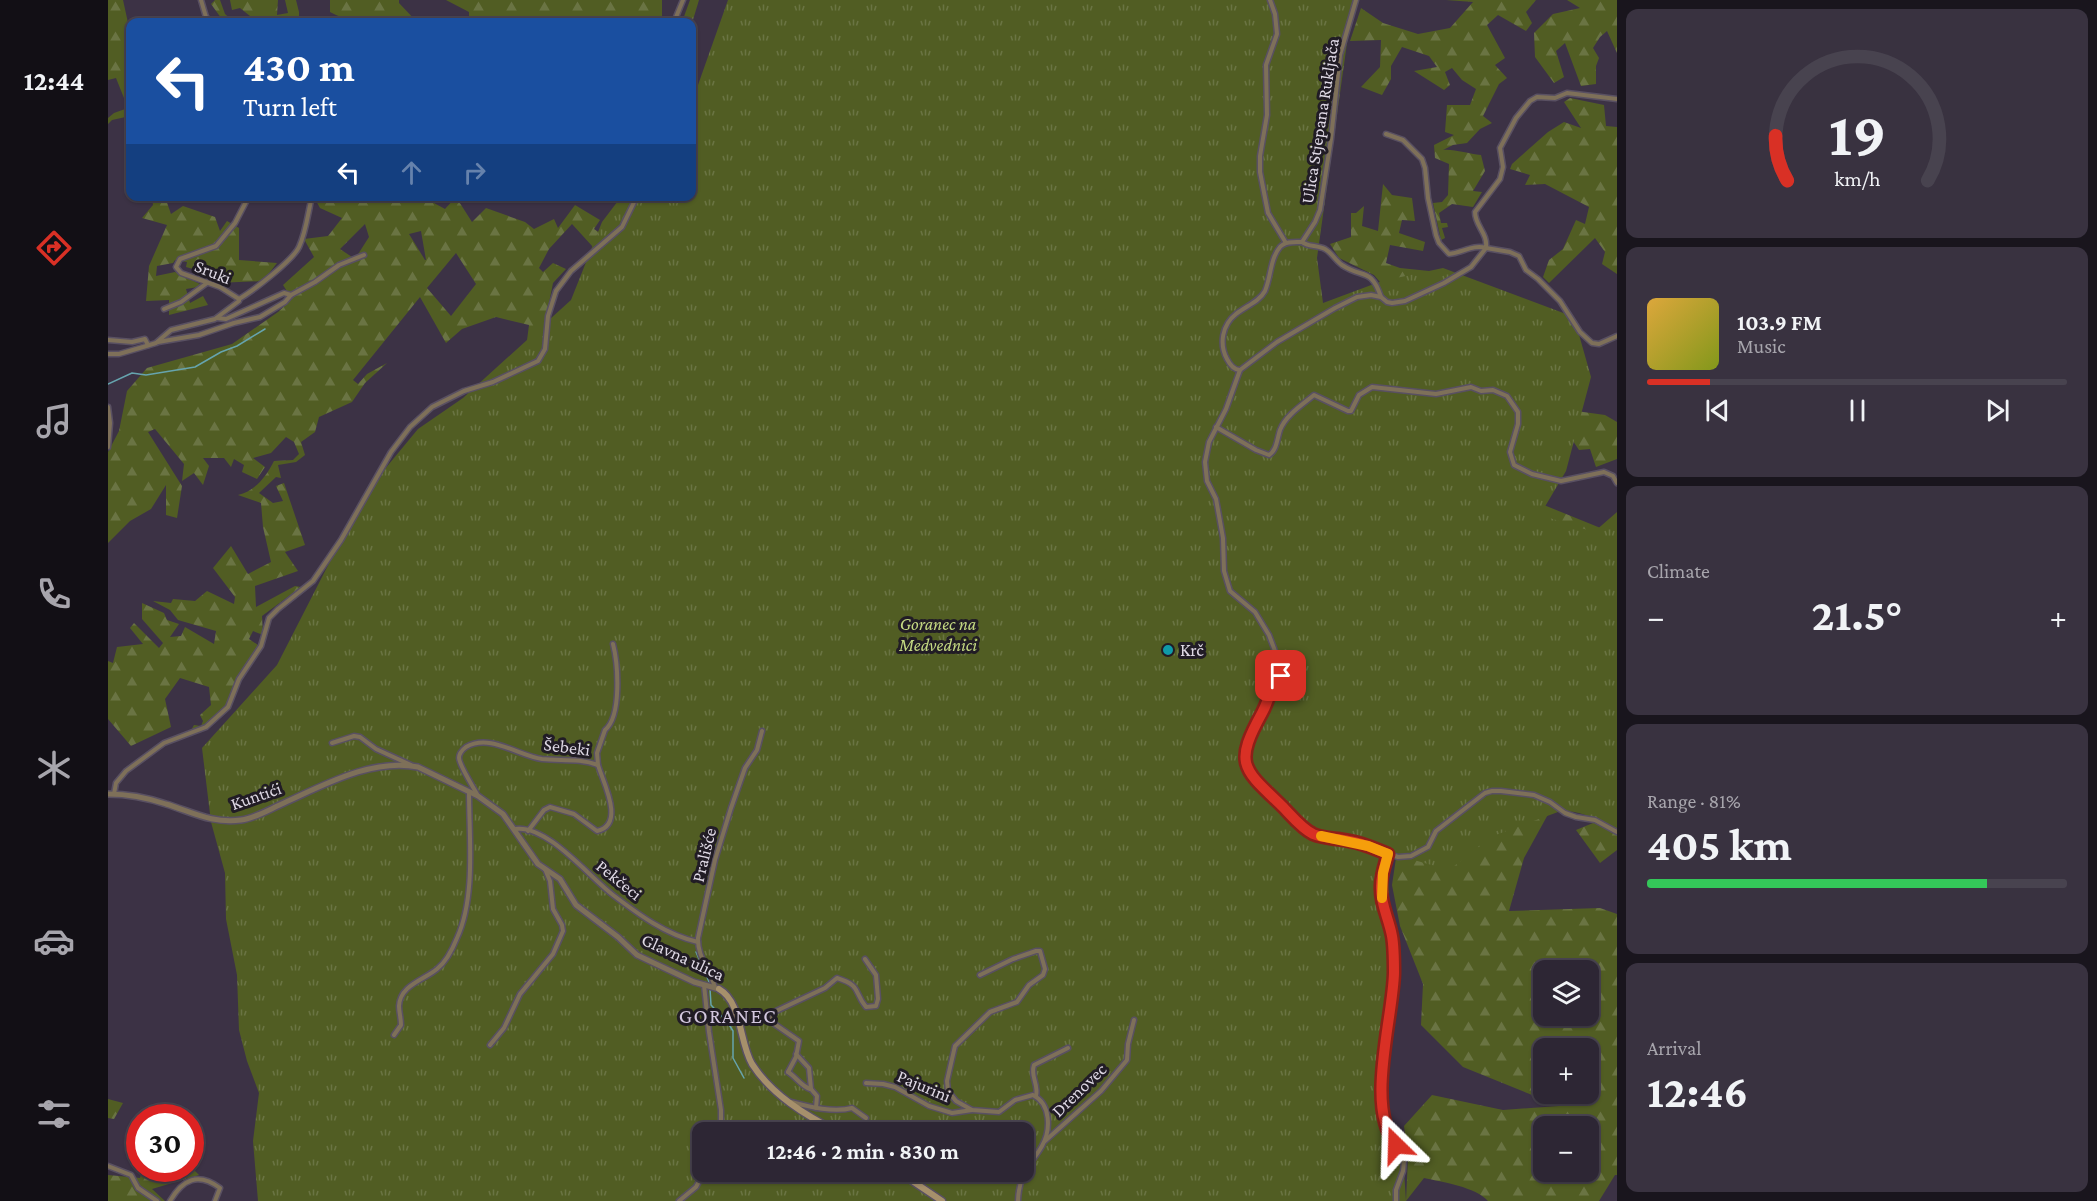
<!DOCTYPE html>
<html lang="en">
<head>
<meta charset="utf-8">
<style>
  body { margin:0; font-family:"Crimson Pro",serif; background:#393240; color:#f1f3f6; height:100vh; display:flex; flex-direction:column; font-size:22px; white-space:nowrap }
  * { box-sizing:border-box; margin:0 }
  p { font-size:20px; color:#a7a5ac }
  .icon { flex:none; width:33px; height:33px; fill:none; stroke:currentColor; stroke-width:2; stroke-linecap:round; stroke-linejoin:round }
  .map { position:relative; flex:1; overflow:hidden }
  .details { display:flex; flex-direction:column; gap:9px; padding:9px; background:#19151d; width:480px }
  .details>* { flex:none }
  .banner { position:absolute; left:18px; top:18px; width:570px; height:183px; border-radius:12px; box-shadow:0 2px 4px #0004,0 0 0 2px #48434f; background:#1a4fa0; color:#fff; overflow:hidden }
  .fabs { position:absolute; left:1425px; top:960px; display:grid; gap:12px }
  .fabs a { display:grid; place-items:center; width:66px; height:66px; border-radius:12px; background:#2d2634; box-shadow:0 2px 4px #0004,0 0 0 2px #48434f; font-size:30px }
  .speed { position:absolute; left:18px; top:1104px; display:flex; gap:12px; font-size:30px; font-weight:700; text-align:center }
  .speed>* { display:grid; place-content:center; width:78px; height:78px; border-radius:50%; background:#2d2634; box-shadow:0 2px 4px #0004,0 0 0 2px #48434f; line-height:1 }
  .speed .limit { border:9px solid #d22; background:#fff; color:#111 }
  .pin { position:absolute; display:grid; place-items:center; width:51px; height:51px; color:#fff; margin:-26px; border-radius:12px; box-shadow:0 3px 9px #0006 }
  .me { position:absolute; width:66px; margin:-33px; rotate:338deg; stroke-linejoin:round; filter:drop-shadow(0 0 4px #0008) }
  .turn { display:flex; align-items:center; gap:21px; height:126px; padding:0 18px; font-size:27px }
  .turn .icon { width:78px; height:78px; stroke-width:2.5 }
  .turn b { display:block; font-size:42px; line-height:51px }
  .lanes { display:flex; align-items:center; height:57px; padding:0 18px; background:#0003; justify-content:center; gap:30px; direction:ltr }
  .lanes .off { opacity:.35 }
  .big { font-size:45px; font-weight:700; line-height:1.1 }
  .details .widget { flex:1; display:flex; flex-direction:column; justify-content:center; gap:9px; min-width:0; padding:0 21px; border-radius:12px; background:#393240 }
  .details .dial { align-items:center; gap:0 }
  .dial svg { height:156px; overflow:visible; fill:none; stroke:#48434f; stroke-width:7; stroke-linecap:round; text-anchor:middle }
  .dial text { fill:#f1f3f6; stroke:none }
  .song { display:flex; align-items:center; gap:18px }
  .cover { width:72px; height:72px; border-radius:9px; background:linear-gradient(135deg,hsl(40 70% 55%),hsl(70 70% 35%)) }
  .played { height:6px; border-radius:3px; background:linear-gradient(90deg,#d93025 15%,#48434f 15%) }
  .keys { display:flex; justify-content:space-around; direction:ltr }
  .heat { display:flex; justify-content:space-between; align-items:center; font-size:33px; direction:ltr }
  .charge { height:9px; border-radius:4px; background:linear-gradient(90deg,#34c759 81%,#48434f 0) }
  .trip { position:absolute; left:584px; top:1122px; width:342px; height:60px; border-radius:12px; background:#2d2634; box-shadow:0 2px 4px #0004,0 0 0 2px #48434f; font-weight:700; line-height:60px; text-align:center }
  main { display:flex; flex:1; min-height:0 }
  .tabs { display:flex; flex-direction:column; width:108px; justify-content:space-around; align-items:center; background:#120f15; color:#a7a5ac }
  .tabs .icon { width:42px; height:42px }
  .tabs .selected { color:#d93025 }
  .tabs b { font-size:27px; color:#f1f3f6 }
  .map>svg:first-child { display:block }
  .forest { fill:url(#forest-firs); fill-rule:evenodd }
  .park { fill:url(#park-tufts); fill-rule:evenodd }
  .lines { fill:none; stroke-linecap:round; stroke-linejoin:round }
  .stream { stroke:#66a4ae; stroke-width:1.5 }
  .minor-casing { stroke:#595062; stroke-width:7 }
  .tertiary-casing { stroke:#595062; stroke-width:8 }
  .secondary-casing { stroke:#595062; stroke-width:9 }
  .minor { stroke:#7e7059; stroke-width:4 }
  .tertiary { stroke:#7e7059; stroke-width:5 }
  .secondary { stroke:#a6906b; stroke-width:6 }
  .route-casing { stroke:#8d1f18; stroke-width:15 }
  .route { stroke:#d93025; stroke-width:10 }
  .slow { stroke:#f59e0b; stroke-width:10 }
  .culture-dot { fill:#0f9aa8; stroke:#211c25; stroke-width:2 }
  .labels { text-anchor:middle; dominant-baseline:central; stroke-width:6; stroke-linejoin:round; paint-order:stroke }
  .street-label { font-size:18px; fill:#ded8e4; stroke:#211c25 }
  .park-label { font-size:18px; font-style:italic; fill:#c5da82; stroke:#211c25 }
  .poi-label { font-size:18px; fill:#ded8e4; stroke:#211c25; text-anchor:start }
  .quarter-label { font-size:21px; letter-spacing:1.5px; fill:#d3c7de; stroke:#211c25 }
</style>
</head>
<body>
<main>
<nav class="tabs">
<b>12:44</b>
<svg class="icon selected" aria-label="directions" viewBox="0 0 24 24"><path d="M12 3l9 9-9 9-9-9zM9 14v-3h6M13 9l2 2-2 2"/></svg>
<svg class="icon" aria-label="music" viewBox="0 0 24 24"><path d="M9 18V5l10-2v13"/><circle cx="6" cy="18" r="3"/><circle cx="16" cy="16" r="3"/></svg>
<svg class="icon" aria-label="phone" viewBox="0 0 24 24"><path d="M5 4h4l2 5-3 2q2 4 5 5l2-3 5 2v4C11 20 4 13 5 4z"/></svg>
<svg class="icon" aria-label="climate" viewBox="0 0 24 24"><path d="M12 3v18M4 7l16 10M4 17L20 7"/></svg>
<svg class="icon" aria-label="car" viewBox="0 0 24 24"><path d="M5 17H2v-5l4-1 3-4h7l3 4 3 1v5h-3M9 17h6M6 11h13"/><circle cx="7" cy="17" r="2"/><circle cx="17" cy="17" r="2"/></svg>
<svg class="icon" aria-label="filters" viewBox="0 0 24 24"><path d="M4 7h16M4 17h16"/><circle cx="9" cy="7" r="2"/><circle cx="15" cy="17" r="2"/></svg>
</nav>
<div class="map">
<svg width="1509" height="1201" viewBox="0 0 1509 1201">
  <defs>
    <pattern id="forest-firs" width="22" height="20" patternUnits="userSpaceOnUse" patternTransform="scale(1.5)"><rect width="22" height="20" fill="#515d23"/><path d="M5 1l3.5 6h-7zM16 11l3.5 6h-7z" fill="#6a7443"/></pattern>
    <pattern id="park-tufts" width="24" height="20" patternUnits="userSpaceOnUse" patternTransform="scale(1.5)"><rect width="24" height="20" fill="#515d23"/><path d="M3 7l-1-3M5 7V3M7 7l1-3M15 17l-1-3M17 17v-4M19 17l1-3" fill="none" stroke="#6a7443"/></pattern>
  </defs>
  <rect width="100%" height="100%" fill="#3c3245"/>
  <!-- forest -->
  <g class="forest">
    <path d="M0,0H15L22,32V134H20L22,116L4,120L0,124V118L6,113L20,108L8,78L0,80Z"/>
    <path d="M107,0H112L117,14L126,22H116L103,4Z"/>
    <path d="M122,0H170L169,15L180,13L177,0H188L191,12V22H129L142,16L132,8L124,10Z"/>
    <path d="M222,0H291V3L309,22C280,23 248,27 222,12Z"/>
    <path d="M338,0H554V22H361V12Z"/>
    <path d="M582,0H591L584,23L574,22Z"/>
    <path d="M1338,0H1428L1418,12L1424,23L1418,31L1390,15L1379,25L1397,58L1387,65L1399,78L1391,84L1375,116L1384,123L1372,129L1359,143L1345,145L1335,150C1347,149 1360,154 1373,155L1377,171L1365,191L1374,192L1365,207L1344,204L1331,213L1333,223H1339L1340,227L1334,228L1337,238L1333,240L1325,203L1334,202L1340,195L1341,164L1327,158L1326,145L1346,135L1337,132L1339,105H1362L1368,89L1354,80L1344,68L1337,72L1342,85L1336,90L1306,71L1329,67L1321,56L1294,47L1283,66V79L1274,95L1253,87L1272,67L1273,40L1242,41L1253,8L1275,23L1310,34L1342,28L1365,2Z"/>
    <path d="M1459,0H1509V53L1499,31L1492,37L1485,48L1491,58L1488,66V84L1473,86L1457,43L1448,51L1456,77L1446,83L1427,57L1426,33L1445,14L1472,8Z"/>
    <path d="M1462,98L1496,105L1498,126L1509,127V274L1494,264L1497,252L1487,238L1441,283L1435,277L1441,260L1455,249L1468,220L1477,224L1481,207L1437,184L1417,185L1422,175L1402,169L1404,164L1440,132L1456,122L1473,128L1456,102Z"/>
    <path d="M1275,184L1284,195L1304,198L1307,221L1294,220L1291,233L1317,242L1315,251L1282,245L1278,263L1292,268L1331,272L1278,289L1266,275L1231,258L1222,244L1243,237V213H1248L1256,206L1254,226L1270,231Z"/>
    <path d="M44,197H57L63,214L75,206L107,217L112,231L119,221L131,228V260L169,263L155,281L108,283L96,272L78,267L79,262L67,260L65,263L49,266L48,276L67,272L96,286L78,289L82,303L95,296L100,305L61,315V300L38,301L41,266L59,225L34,218L45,205Z"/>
    <path d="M206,197H321L326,203L337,209L348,197L364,222L378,208L417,222L426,229L446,219L450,228L467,205L492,220L486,229L492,233L485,247L464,224L441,249L431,268L435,272L445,263L458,269L445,283L433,343L418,348L421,325L388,317L354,329L338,343L312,297L245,380L250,384L259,374L279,363L257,383L244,402L211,417L207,432L193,442L197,455L188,462L170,465L173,478L168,477L151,493L165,503L175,501L168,486L176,483L197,545L177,552L190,571L147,586L148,607L187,586L193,587L154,616L155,635L145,631L141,639L153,647L130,680L120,706L95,729L82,732L86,725L93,726L95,721L92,715L103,705L101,687L72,678L57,699L63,727L23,746L0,719V661L5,663L9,647L35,644L22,628L26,623L51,648L55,643L34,619V603L56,613L59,620L71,624L62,637L73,636L77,627L106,644L108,631L70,620L62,610L45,601L63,603L65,599L87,601L99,591L126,604L127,597L105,568L123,546L140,574L163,562L155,527L153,503L130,495C147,491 158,477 166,461L185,460L191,454L186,442L178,437L163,453L145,458L157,467L149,479L134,472L136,465L126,459L123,467L116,458H95L101,466L95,485L86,473L74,481L76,464L47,429L40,432L74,486L69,518L58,515V485L43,509L22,521L0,543V452L11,431L19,391L39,368L124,344L170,312L184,299L175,285L206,257L196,239L220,236L234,218L212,208ZM257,224L261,237L247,259L232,249ZM313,231L318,260H317L301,234ZM348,253L368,284L343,316L319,288Z"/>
    <path d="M1461,410L1497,415L1509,422V459L1488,467L1482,449L1471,450L1465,441L1426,501L1495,529L1449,798L1416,858L1401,911L1492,908L1509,914V1175H1507L1491,1201H1380C1368,1187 1334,1182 1316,1178L1298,1201L1300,1157L1296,1126L1324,1095L1395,1110L1451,1106L1355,1067L1313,1025L1315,984L1292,926L1284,885L1288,858L1286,845ZM1436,970H1480V1016H1436ZM1436,1048H1480V1094H1436ZM1436,1126H1480V1172H1436Z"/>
    <path d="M1509,796V850L1492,863L1468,830L1502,816Z"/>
    <path d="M0,1099L15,1103L6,1119L0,1118Z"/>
    <path d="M83,1167L91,1175L44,1189L57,1201H0V1175L32,1178L34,1169L82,1168Z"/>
  </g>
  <!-- park -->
  <path class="park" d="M620,0H1245L1209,258L1215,303L1274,281L1335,268L1466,317L1483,377L1458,471L1432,515L1486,532L1509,512V833C1491,821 1472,808 1450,812L1385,836L1341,870L1278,852L1287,982L1274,1053L1277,1105L1296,1171L1298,1201H150L145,1141L151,1093L139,1061L131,1030L129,975L118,919L117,873L103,822L94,748L169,665L257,493L310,429L355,398L463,300L494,222L513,197L584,196V102ZM594,1132H915V1172H594Z"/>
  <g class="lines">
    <!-- stream -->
    <g class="stream">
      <path d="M0,384L24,373L38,375L87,367L113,352L129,346L157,329"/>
      <path d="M588,952L602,984"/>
      <path d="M602,989L603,1005L620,1023L625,1031V1058L636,1078"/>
    </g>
    <!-- minor casing -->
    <g class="minor-casing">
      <g id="minor">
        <path d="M93,0L98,17L103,22"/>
        <path d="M1162,0L1167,14L1169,34L1158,65L1159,115L1152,156V172L1160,213L1178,243"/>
        <path d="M566,22L575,0"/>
        <path d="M1278,134L1295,140L1314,159L1317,168L1320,198L1328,235L1331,243L1341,254C1354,253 1365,244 1378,248C1380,233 1367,226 1367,212L1392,179L1395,167L1392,148L1408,118L1422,101L1429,97L1447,98L1459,93L1509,99"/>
        <path d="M1194,242C1200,247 1209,245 1217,249C1224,253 1227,260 1234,265C1255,279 1263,267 1273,297"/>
        <path d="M131,299C145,291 185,260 191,247C198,232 200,213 204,196"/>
        <path d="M56,309L73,302L99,283"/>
        <path d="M109,318L118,319L176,293L183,295"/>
        <path d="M1509,336L1491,344L1484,343L1472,332L1452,301L1430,279L1418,270L1411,256L1402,252L1378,248L1363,267L1336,283L1297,301L1284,303L1279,302L1273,297L1263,295L1249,297L1227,308L1169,342L1132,370L1118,409L1101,442L1097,462L1099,481L1108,499L1115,538L1116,571L1122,591L1147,612L1161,635L1173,667V676L1163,688L1156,708L1140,739L1137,751V760L1144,775L1199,830L1206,835L1240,840L1290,857L1303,856L1320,847L1328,831L1377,793L1384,791H1393L1426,795L1442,802L1457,813L1468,817L1487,820L1509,832"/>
        <path d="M0,340L24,342L37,339L40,345"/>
        <path d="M50,342L91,335L126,323L152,317L177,302L183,295L207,282L231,265L256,255"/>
        <path d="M0,354H11L35,347L48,343L63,330L107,319L131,301V299L112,287L73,273L68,267L72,259L108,246L127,223L141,196"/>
        <path d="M1132,370C1126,370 1122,365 1119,359C1111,344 1114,325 1128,314C1138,306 1151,302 1157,291C1163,277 1162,259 1172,247C1177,241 1187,242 1194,242L1207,222L1212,210L1223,139L1232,55L1248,0"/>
        <path d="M0,407L2,423L0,447"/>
        <path d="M1108,427L1148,450L1161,455C1169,450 1169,439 1172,430C1178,415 1194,405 1206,395L1240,411H1243L1251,395L1264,387L1328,394L1363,387L1373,391L1385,390L1399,396L1410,412V424L1402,452L1406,465L1424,474L1453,481L1496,472L1505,476L1509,483"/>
        <path d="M224,743L246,736L252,737L268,749L303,765"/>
        <path d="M6,794L8,783L18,771L56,743L98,727L120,707L131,679L153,646L161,618L170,609L205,581L233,540L283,452L302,427L324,407L356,391L385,382L430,361L437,349L440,316L448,291L463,271L514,227L529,196"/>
        <path d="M370,796C366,788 351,765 351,758C351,754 354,750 358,747C382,733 411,756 434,759C453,761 471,758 490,765L489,753L497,730C514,716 510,664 505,644"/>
        <path d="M407,829C439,824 481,877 505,895C530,914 558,935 590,942"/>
        <path d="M420,831L436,810L442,807L466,814L489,831C518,825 495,782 490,765"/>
        <path d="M1280,854L1275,873L1273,896L1284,937L1286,972L1276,1050L1274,1103L1282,1138L1294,1151L1296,1161L1295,1171L1288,1190V1201"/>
        <path d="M872,975L905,959L928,951H932L937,969L935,975L921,985L909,1002L882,1012L847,1046L839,1081L840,1091L848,1101L864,1110L891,1112L907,1100L925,1095C943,1104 943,1130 934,1146C928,1157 919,1165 914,1178C912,1185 910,1193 910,1201"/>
        <path d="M596,985L601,1032L613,1110V1132"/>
        <path d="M607,988C603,970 589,957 590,938L607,860L623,808L637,768L649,750L654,731"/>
        <path d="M286,1035L293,1025C293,1018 291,1012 291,1006C292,985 316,980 329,969C338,962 345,948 349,938C368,897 361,837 361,792"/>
        <path d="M382,1045L396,1028L412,994L445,954L455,931L454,925L445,909L442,881L437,869"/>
        <path d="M688,1054L701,1068L703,1089L709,1096L708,1108"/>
        <path d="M680,1072L688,1057L691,1041L665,1023L664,1019L666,1012L717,988L729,978C754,986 745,991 758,1007L768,1006L770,999L768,975L757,959"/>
        <path d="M680,1072C688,1077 693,1086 702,1089"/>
        <path d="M758,1083L775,1084L787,1087L821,1106L844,1113L864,1110"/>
        <path d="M928,1096C931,1085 922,1076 926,1065L960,1048"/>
        <path d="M683,1102C702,1107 726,1113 744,1108L758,1118"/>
        <path d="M937,1141L993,1091L1019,1060L1020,1044L1026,1020"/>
        <path d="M0,1166L23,1175L30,1188L49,1201"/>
        <path d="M62,1201C75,1179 90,1172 112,1188L107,1201"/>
        <path d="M571,1201L588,1187L596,1172"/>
      </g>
    </g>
    <!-- tertiary casing -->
    <g class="tertiary-casing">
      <path id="tertiary" d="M0,794C19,794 40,798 58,804C84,812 105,824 133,820C148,818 162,809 176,803C216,785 264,758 310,767L370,796L395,814L430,864L452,879L468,905L510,937L529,955L586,982L611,989"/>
    </g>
    <!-- secondary casing -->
    <g class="secondary-casing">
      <g id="secondary">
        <path d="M611,989C634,1002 631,1042 644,1064C664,1095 697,1115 730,1132"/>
        <path d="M791,1172L834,1201"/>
      </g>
    </g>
    <!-- minor -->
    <use href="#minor" class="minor"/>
    <!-- tertiary -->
    <use href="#tertiary" class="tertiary"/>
    <!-- secondary -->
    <use href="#secondary" class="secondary"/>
  </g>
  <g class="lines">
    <!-- route casing -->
    <g class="route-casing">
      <path id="route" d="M1173,676C1161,690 1162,698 1154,713C1126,764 1134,768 1174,806C1183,815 1193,828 1205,834C1216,839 1229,838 1241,841C1255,843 1267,849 1280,854C1277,865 1273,875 1273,886C1272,903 1281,919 1284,936C1286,947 1286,961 1286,973C1285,1018 1257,1108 1288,1145"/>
    </g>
    <!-- route -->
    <use href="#route" class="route"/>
    <!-- slow -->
    <path class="slow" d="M1213,836L1260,846L1280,854L1275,873L1274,898"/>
  </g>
  <!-- markers -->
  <circle class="culture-dot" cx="1060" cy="650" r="6"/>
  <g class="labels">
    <!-- street labels -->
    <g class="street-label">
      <text transform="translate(1212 121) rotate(-81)">Ulica Stjepana Rukljača</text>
      <text transform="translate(105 272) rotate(22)">Sruki</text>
      <text transform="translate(459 747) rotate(7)">Šebeki</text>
      <text transform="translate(148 796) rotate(-19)">Kuntići</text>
      <text transform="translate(596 855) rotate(-76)">Prališće</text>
      <text transform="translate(511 880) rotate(39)">Pekčeci</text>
      <text transform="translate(575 957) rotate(25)">Glavna ulica</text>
      <text transform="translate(816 1086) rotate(23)">Pajurini</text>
      <text transform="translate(971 1090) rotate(-44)">Drenovec</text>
    </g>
    <!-- park labels -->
    <g class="park-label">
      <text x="830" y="624">Goranec na<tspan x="830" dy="21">Medvednici</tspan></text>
    </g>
    <!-- poi labels -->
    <g class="poi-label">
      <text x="1072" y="650">Krč</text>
    </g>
    <!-- quarter labels -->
    <g class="quarter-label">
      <text x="620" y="1016">GORANEC</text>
    </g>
  </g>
</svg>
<div class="fabs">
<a><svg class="icon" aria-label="layers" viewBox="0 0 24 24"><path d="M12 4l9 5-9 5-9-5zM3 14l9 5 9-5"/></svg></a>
<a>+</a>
<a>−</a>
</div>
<div class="speed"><div class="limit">30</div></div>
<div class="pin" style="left:1173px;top:676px;background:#d93025"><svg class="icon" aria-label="arrive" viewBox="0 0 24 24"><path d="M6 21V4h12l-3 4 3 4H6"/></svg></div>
<svg class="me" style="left:1288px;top:1145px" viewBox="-20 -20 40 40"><path d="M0-17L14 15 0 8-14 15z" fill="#d93025" stroke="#fff" stroke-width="4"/></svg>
<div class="trip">12:46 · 2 min · 830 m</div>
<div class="banner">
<div class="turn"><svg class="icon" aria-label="left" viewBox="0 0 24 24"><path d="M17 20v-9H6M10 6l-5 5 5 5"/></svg><div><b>430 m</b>Turn left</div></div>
<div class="lanes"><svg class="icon" aria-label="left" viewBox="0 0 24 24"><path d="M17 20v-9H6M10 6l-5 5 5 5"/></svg><svg class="icon off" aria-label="ahead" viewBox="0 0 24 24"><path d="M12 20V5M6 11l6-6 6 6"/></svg><svg class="icon off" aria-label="right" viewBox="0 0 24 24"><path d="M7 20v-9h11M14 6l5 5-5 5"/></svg></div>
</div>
</div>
<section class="details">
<div class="widget dial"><svg viewBox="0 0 100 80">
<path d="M14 69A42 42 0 1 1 86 69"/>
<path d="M14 69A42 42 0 0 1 8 46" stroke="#d93025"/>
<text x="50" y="56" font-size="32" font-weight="700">19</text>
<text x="50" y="72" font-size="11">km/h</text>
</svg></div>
<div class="widget">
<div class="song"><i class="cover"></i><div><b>103.9 FM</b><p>Music</p></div></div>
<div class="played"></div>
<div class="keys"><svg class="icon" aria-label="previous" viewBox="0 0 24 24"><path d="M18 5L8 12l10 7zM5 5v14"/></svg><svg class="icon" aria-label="pause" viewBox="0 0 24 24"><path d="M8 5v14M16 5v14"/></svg><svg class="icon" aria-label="next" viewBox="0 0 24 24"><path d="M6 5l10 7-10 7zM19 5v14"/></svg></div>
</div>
<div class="widget"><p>Climate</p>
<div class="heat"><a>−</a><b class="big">21.5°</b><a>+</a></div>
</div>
<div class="widget"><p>Range · 81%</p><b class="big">405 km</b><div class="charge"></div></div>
<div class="widget"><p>Arrival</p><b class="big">12:46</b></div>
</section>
</main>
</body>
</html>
